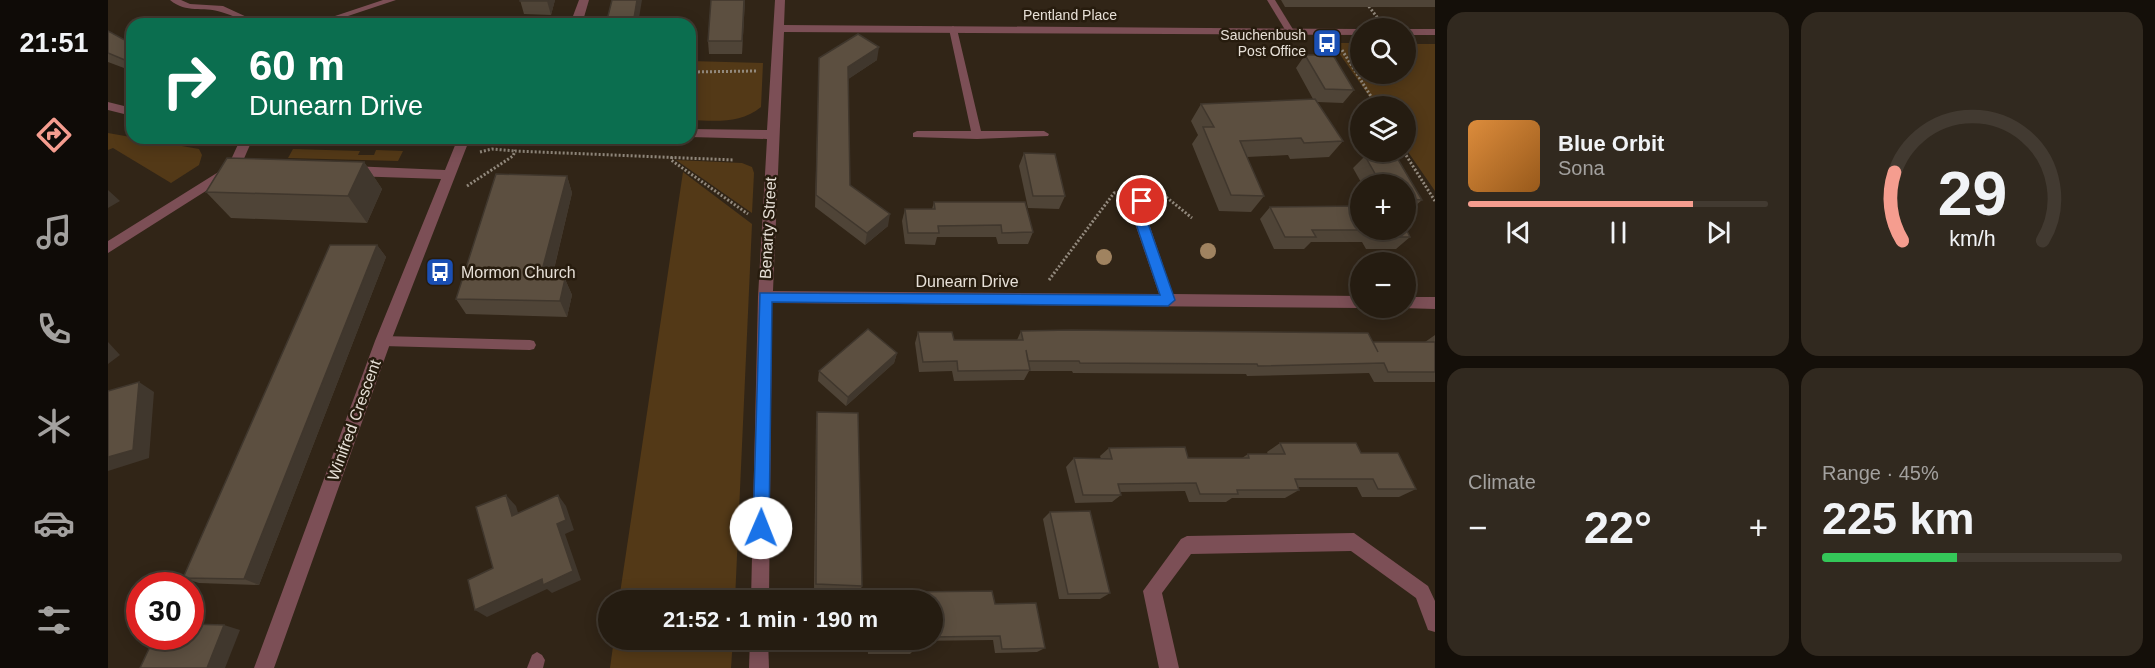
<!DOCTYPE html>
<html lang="en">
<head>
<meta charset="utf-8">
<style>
  body { margin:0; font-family:Helvetica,sans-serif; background:#31291f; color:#f1f3f6; height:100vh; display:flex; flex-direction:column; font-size:22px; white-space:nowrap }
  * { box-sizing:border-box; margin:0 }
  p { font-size:20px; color:#a3a19f }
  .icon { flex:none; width:33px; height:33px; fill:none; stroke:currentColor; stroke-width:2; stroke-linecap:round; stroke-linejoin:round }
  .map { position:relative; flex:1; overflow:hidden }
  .sheet { display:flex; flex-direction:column; gap:12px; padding:12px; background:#140f09; width:720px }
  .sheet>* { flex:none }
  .guide { position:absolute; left:18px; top:18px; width:570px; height:126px; border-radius:18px; box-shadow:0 3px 15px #0003,0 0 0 2px #423a31; background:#0b6e4f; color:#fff; overflow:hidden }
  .controls { position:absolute; left:1242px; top:18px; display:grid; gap:12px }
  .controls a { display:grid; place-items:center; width:66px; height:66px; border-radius:50%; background:#251c11; box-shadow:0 3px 15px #0003,0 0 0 2px #423a31; font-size:30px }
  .speed { position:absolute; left:18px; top:572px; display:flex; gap:12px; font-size:30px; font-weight:700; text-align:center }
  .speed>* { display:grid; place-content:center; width:78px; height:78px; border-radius:50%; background:#251c11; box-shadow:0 3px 15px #0003,0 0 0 2px #423a31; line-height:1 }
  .speed .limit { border:9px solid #d22; background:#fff; color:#111 }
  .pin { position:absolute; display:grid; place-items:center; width:51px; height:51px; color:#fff; margin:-26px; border:3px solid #fff; border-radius:50%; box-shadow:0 2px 6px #0007 }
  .me { position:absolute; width:66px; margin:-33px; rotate:1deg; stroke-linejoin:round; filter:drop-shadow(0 0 4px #0008) }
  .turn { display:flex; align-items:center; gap:21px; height:126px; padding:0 24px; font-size:27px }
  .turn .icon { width:78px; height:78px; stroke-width:2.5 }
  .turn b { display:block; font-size:42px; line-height:51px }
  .big { font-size:45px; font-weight:700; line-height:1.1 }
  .sheet .widget { flex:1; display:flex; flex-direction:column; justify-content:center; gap:9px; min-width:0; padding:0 21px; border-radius:18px; background:#31291f }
  .sheet .dial { align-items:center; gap:0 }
  .dial svg { height:156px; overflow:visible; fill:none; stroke:#423a31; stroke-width:7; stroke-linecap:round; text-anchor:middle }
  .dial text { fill:#f1f3f6; stroke:none }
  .song { display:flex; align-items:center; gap:18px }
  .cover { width:72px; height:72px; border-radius:9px; background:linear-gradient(135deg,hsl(30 70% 55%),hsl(30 70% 35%)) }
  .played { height:6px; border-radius:3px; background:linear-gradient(90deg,#f59d8f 75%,#423a31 75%) }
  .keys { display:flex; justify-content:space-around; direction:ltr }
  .heat { display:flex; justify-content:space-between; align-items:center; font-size:33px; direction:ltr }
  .charge { height:9px; border-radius:4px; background:linear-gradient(90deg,#34c759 45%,#423a31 0) }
  .sheet .tiles { flex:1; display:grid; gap:12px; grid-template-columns:repeat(2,1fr) }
  .trip { position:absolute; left:490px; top:590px; width:345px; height:60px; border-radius:30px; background:#251c11; box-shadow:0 3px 15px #0003,0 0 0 2px #423a31; font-weight:700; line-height:60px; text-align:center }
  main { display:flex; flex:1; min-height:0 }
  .tab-bar { display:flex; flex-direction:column; width:108px; justify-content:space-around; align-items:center; background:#0f0b07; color:#a3a19f }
  .tab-bar .icon { width:42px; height:42px }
  .tab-bar .on { color:#f59d8f }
  .tab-bar b { font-size:27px; color:#f1f3f6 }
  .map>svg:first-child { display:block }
  .green { fill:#533917 }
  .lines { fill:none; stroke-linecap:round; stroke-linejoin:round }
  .path { stroke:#92897d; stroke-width:3; stroke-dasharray:2 2; stroke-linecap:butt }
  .service { fill:#7c4f56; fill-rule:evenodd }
  .minor { fill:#7c4f56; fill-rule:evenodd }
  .tree { fill:#a08360 }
  .wall { fill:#4f4437 }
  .shaded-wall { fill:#40372d }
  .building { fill:#5c4f40; stroke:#40372d; stroke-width:1.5 }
  .route { fill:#1a73e8; stroke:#114b97; stroke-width:1.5 }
  .labels { text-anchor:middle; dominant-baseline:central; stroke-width:5; stroke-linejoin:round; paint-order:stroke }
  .far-street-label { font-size:14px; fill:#e7e0d7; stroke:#271c0e }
  .far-poi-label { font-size:14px; fill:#e7e0d7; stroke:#271c0e; text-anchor:end }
  .street-label { font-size:16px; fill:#e7e0d7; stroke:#271c0e }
  .poi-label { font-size:16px; fill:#e7e0d7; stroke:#271c0e; text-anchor:start }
</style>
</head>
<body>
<main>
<nav class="tab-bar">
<b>21:51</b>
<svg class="icon on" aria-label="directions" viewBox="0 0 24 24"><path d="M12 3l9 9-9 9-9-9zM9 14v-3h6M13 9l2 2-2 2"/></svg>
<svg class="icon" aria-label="music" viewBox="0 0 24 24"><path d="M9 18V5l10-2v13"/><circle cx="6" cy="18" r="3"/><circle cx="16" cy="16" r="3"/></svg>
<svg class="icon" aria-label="phone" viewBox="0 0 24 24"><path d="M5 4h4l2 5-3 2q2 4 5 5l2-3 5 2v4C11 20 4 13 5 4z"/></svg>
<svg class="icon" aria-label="climate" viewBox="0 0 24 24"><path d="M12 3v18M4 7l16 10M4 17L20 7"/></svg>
<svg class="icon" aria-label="car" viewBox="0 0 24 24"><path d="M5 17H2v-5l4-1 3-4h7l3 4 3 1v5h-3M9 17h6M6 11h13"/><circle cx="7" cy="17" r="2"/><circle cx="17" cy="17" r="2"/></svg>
<svg class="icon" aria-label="filters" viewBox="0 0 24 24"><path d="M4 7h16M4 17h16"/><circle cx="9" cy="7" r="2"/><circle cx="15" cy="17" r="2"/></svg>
</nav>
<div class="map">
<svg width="1327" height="668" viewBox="0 0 1327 668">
  <rect width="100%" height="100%" fill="#312517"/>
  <!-- green -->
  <g class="green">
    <path d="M1224,43H1252V74H1298V44H1327V191L1298,149V106H1268Z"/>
    <path d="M582,61L655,63L653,107C632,124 608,121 582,120Z"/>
    <path d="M0,133L91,149L94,155L91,165L63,183L5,148L0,150Z"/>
    <path d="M185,149L252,151L250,155H266L268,150L295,151L290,161L180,158Z"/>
    <path d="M568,160L634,163L644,167L646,173L644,213Z"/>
    <path d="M575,172L644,224L627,600H511Z"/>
    <path d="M506,639H625L623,668H502Z"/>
  </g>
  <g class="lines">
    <!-- path -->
    <g class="path">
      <path d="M1256,0L1275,25"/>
      <path d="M1234,50L1269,106"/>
      <path d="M582,72L648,71"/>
      <path d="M372,152L384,149L407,151"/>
      <path d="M1296,152L1327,201"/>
      <path d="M564,157L563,160L640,214"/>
      <path d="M359,186L405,156L407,151L626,160"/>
      <path d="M1052,192L1084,218"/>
      <path d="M941,280L1006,193L1015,192"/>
    </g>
    <!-- service -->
    <g class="service">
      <path d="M62,0H73L82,4L115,6L154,24C138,24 128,16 113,12C94,6 79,14 62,0Z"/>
      <path d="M275,0H288L216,24H203Z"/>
      <path d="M1159,0H1167L1186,31L1185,33H1179Z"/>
      <path d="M845,26L849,29L873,131H936L941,134L940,136L869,139L805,137V133L809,131H863L841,29Z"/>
      <path d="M275,336L422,340L426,341L428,345L426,349L422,350L275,346L271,345L269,341L271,337Z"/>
      <path d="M429,652L434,655L437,660L435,668H419L424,655Z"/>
    </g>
    <!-- minor -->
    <g class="minor">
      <path d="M471,0H481L474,24H462Z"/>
      <path d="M667,0H677L676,25L1252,29V35L676,32L665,291L1051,294L1022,209L1029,197L1034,196L1041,201L1036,209L1065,294L1252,296L1254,308L664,303L661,600H643L650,297L659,139L582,137V129L659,130Z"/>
      <rect x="1298" y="29" width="29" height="6"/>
      <path d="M0,102L24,108V116L0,110Z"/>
      <path d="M133,138H145L131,170L0,253V241L120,166Z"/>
      <path d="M350,138H362L283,341L166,668H146L267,341L333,179L243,176L237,171L243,166L337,170Z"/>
      <path d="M1298,297H1327V309L1294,308H1298Z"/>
      <path d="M1246,533L1320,586L1327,601V632L1320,630L1308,598L1243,551L1083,554L1054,593L1071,668H1051L1035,591L1073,539L1079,536Z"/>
      <path d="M642,639H660L661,668H641Z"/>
    </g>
  </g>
  <!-- trees -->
  <g class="tree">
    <circle cx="1100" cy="251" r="8"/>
    <circle cx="996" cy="257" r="8"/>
  </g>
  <!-- wall -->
  <g class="wall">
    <path d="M412,0H447L443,15L416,14Z"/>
    <path d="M603,0H637L634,54H601L600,41Z"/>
    <path d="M1173,0H1327V7H1177Z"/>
    <path d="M0,31L24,44V71L0,62Z"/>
    <path d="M1197,55L1246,90L1235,103L1209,102L1235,141L1221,157L1182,159L1180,155L1139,157L1156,196L1143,212L1111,211L1084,144L1090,135L1083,121L1093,104L1205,99L1188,68Z"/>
    <path d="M711,58L769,60L740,79L742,185L780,226L757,245L707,207Z"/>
    <path d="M916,153L957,196L951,209L920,208L911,166Z"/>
    <path d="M1257,156H1288L1314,200L1300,212H1298V184H1254L1245,168Z"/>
    <path d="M256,162L274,189L259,223L123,218L98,192Z"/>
    <path d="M459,176L464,193L444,278L457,279L464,295L459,317L358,314L348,299Z"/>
    <path d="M826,202L925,232L920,244H890L888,237H829L827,245L797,244L794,221L797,209H824Z"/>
    <path d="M1162,207L1298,229L1302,237L1288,249H1258L1254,242H1203L1196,249H1166L1152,219Z"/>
    <path d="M269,245L278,257L151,585L91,583L75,578Z"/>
    <path d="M913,331L1265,342H1317L1327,335V382H1266L1261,373L1139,376L1138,374L965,373L964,371H921L916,380L846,381L844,371L811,372L807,343L810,332L846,340H909Z"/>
    <path d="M789,353L786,363L738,406L710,381L711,371Z"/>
    <path d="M709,412L754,586L752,591L706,590L708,421Z"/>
    <path d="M1172,443L1253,453L1308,489L1291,497H1254L1249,487H1190L1191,490L1177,498H1124L1118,502H1081L1077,491L1012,492L1013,495L1004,502L967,503L958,467L966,458L993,459L992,456L1001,448L1080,458H1134L1140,454H1160L1159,452Z"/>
    <path d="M942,512L1002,593L992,599H951L935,519Z"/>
    <path d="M800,592L887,604L937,648L929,652L887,653L885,640L805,641L806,650L802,654H760L759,639H825V600H796V597Z"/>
  </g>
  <!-- shaded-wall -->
  <g class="shaded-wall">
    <path d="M440,0H447L443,15L439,1Z"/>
    <path d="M529,0H534L530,24H525Z"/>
    <path d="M636,0H637L634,54V41Z"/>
    <path d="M771,47L769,60L739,80L740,67Z"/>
    <path d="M256,162L274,189L259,223L240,196Z"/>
    <path d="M459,176L464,193L440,294L432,278Z"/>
    <path d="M0,190L12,201L0,208Z"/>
    <path d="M782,214L780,226L757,245L759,233Z"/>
    <path d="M269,245L278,257L151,585L136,579Z"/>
    <path d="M457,279L464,295L459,317L452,301Z"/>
    <path d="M0,342L12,355L0,364Z"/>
    <path d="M789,353L786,363L738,406L740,397Z"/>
    <path d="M31,382L46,392L41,458L0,471V457Z"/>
    <path d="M398,495L408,506L414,526L404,516Z"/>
    <path d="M450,495L458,506L466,530L457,534L473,580L444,593L439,589L379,617L367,610Z"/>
    <path d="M116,625L132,630L117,668H99Z"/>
  </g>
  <!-- building -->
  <g class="building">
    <path d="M412,0H440L439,1H412Z"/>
    <path d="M504,0H529L525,24H498Z"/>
    <path d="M603,0H636L634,41H600Z"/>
    <path d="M0,31L24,44V63L0,53Z"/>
    <path d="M750,34L771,47L740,67L742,185L782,214L759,233L708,195L711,58Z"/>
    <path d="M1197,55H1225L1246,90L1217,89Z"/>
    <path d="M1207,99L1235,141L1196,143L1193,138L1132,141L1156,196L1123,195L1095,127H1106L1093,104Z"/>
    <path d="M916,153L947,154L957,196H925Z"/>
    <path d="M1257,156H1288L1314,200L1298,199V184H1273Z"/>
    <path d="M119,158L256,162L240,196L98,192Z"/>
    <path d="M388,174L459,176L432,278L457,279L452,301L348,299Z"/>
    <path d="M826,202H917L925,232L894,233L893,225L830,226L831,233H800L797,209H827Z"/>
    <path d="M1252,206V230L1298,229L1302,237H1271L1267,230H1204L1208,237H1177L1162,207Z"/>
    <path d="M222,245H269L136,579L75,578Z"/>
    <path d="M760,329L789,353L740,397L711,371Z"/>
    <path d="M963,330L1260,333L1270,352L1265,342H1327V372H1280L1276,363L1150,366L1149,364L972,363L971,361H920L918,350L922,370L850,371L849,361L815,362L810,332H844L846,340H915L913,331Z"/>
    <path d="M31,382L25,450L0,457V391Z"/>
    <path d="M709,412L750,413L754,586L708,584Z"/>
    <path d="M1172,443H1248L1253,453H1290L1308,489H1270L1265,479H1187L1191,490H1129L1130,494H1092L1088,483L1010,484L1013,495H975L966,458L1004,459L1001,448L1077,447L1080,458H1141L1140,454H1177Z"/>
    <path d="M398,495L404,516L450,495L458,520L449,524L465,571L435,585L434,579L367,610L360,580L385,568L368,507Z"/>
    <path d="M982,511L1002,593L960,594L942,512Z"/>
    <path d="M884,591L887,604L928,603L937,648L894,649L892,636L825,637V600H801L800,592Z"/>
    <path d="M82,624L116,625L99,668H32L47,636H82Z"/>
    <path d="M762,639H805L806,650H763Z"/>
  </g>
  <!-- route -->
  <path class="route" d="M1034,196L1040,201L1035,209L1067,300L1060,306L664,302L661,528L659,534L653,536L648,534L645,528L652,293L1052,295L1023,209L1029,198Z"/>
  <!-- icons -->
  <defs>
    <g id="bus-square" transform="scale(1.5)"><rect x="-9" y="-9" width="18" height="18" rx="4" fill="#1a4fb4" stroke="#271c0e"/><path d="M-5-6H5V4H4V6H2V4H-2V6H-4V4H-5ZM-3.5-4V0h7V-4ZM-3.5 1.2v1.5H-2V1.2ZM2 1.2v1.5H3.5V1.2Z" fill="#fff"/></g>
  </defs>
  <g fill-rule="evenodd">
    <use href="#bus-square" x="1219" y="43"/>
    <use href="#bus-square" x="332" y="272"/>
  </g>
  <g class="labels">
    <!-- far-street labels -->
    <g class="far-street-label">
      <text x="962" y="15">Pentland Place</text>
    </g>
    <!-- far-poi labels -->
    <g class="far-poi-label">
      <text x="1198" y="35">Sauchenbush<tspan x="1198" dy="16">Post Office</tspan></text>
    </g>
    <!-- street labels -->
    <g class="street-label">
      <text transform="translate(660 228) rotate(-87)">Benarty Street</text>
      <text x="859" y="281">Dunearn Drive</text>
      <text transform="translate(246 420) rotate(-70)">Winifred Crescent</text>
    </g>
    <!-- poi labels -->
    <g class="poi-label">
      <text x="353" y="272">Mormon Church</text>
    </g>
  </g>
</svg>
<div class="controls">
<a><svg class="icon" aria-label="search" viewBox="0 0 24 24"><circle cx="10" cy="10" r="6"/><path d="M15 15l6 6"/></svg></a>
<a><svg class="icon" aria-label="layers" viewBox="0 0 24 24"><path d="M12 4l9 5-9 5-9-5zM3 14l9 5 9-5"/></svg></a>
<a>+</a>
<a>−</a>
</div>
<div class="speed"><div class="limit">30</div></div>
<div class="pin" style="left:1034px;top:201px;background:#d93025"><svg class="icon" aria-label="arrive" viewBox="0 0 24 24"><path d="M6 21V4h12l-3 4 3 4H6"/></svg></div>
<svg class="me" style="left:653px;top:528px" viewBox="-20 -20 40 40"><circle r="19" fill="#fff"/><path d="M0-13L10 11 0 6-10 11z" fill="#1a73e8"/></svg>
<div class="trip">21:52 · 1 min · 190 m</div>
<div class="guide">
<div class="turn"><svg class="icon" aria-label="right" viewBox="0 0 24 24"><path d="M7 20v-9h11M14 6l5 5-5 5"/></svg><div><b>60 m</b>Dunearn Drive</div></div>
</div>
</div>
<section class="sheet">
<div class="tiles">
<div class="widget">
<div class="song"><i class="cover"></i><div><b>Blue Orbit</b><p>Sona</p></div></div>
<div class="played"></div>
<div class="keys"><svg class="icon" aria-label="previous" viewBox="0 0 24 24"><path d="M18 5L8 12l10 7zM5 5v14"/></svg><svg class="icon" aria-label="pause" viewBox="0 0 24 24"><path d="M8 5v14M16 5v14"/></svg><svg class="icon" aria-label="next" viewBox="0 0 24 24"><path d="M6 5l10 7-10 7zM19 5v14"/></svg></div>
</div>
<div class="widget dial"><svg viewBox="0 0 100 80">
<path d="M14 69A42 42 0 1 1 86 69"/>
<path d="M14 69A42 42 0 0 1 10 34" stroke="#f59d8f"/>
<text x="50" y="56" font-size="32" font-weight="700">29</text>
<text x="50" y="72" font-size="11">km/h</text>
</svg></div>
<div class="widget"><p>Climate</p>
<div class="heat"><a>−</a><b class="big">22°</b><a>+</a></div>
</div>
<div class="widget"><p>Range · 45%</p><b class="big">225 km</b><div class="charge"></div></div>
</div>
</section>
</main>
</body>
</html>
